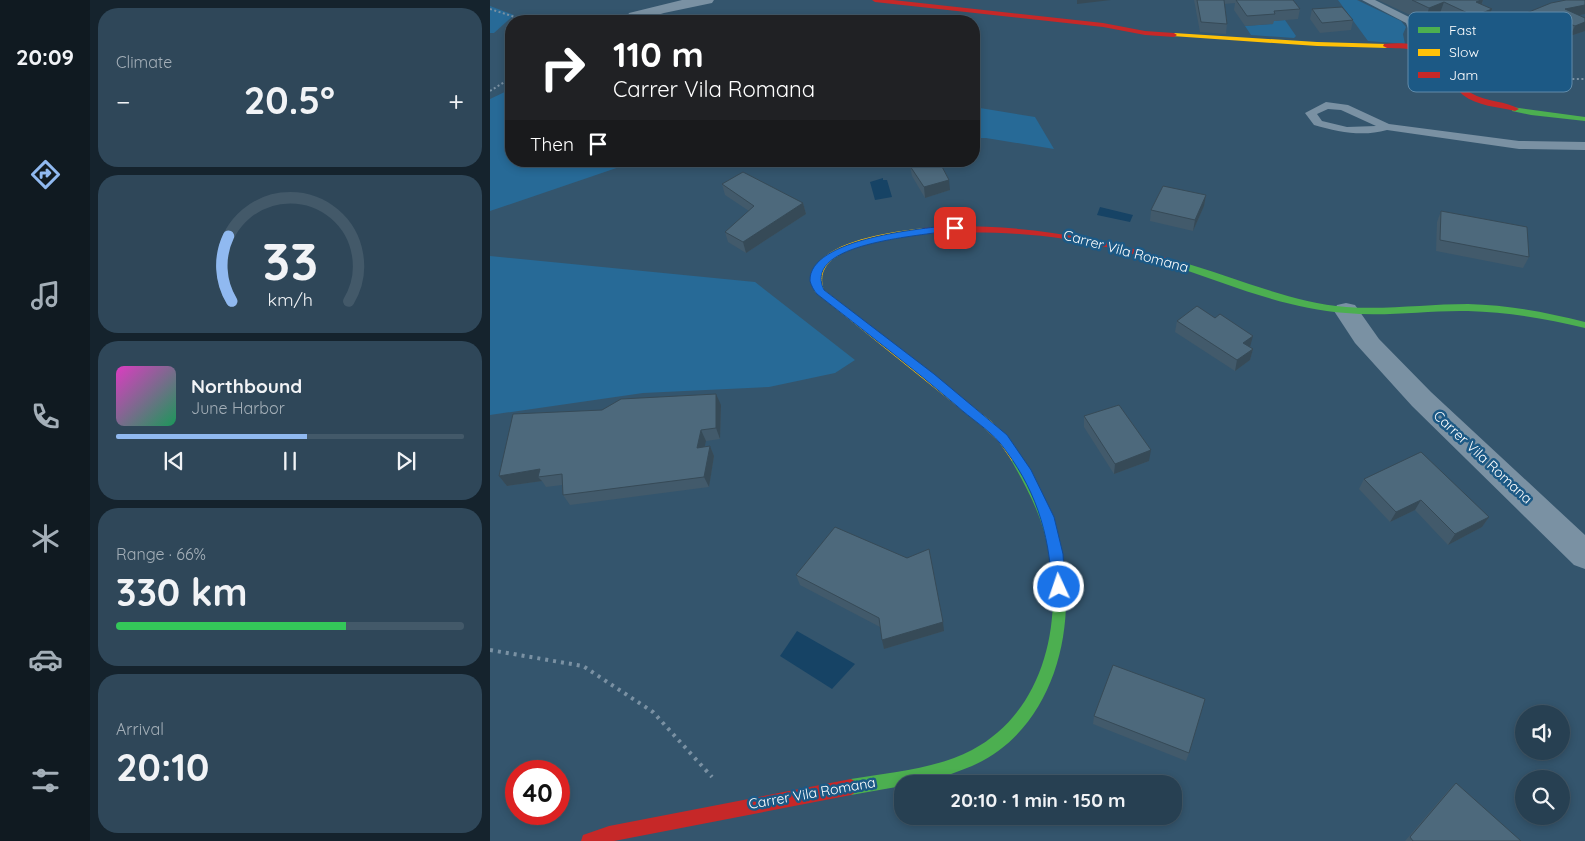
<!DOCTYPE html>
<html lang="en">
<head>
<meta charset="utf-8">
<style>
  body { margin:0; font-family:Quicksand,sans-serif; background:#2f4759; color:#f1f3f6; height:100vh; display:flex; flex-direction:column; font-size:19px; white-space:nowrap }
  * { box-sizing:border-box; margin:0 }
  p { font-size:16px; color:#a4afb8 }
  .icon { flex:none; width:28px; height:28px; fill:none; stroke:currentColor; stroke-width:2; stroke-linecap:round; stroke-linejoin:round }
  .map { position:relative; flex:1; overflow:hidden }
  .panel { display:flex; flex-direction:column; gap:8px; padding:8px; background:#15232d; width:400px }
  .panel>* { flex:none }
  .hud { position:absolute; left:15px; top:15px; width:475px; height:152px; border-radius:20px; box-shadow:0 2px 8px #0003,0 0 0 1px #435969; background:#202124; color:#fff; overflow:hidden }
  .controls { position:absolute; left:1025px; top:705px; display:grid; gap:10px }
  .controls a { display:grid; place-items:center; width:55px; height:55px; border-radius:50%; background:#274052; box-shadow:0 2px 8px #0003,0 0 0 1px #435969; font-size:25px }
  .speed { position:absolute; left:15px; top:760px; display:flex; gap:10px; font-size:25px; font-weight:700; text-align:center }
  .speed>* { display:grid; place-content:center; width:65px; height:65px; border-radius:50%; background:#274052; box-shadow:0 2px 8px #0003,0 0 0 1px #435969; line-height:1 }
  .speed .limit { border:8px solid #d22; background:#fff; color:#111 }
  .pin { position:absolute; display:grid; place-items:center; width:42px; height:42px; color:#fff; margin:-21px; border-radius:10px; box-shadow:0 2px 8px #0006 }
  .me { position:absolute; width:55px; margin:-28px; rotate:357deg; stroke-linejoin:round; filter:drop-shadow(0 0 4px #0008) }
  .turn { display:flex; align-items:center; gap:18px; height:105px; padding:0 25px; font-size:22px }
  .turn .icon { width:65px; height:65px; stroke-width:2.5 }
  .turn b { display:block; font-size:35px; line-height:42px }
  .then { display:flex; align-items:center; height:48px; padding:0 25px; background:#0003; gap:10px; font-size:19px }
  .big { font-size:38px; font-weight:700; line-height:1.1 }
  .panel .widget { flex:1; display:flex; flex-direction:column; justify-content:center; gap:8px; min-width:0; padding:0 18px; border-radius:20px; background:#2f4759 }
  .panel .dial { align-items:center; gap:0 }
  .dial svg { height:130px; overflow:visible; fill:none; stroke:#435969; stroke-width:7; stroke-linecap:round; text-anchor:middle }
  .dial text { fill:#f1f3f6; stroke:none }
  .song { display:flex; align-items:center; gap:15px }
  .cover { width:60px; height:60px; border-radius:8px; background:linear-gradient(135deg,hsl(310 70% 55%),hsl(150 70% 35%)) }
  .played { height:5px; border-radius:2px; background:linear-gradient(90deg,#90b9f0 55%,#435969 55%) }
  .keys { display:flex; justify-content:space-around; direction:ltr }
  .heat { display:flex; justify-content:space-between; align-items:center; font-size:28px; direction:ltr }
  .charge { height:8px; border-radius:4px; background:linear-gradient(90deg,#34c759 66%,#435969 0) }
  .trip { position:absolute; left:404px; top:775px; width:288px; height:50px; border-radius:20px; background:#274052; box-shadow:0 2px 8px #0003,0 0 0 1px #435969; font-weight:700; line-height:50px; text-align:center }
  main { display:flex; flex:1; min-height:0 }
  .tabs { display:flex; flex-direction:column; width:90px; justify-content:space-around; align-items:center; background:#101a21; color:#a4afb8 }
  .tabs .icon { width:35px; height:35px }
  .tabs .on { color:#90b9f0 }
  .tabs b { font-size:22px; color:#f1f3f6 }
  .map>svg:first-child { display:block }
  .green { fill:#276a97 }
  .water { fill:#164365 }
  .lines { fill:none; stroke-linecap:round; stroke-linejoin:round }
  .path-far1 { stroke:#7a91a3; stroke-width:2; stroke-dasharray:2 2.5; stroke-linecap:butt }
  .path { stroke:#7a91a3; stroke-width:4; stroke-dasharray:3 5; stroke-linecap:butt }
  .lane { fill:#7a91a3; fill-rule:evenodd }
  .street { fill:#7a91a3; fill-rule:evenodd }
  .fast { fill:#4caf50; fill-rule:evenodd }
  .slow { fill:#ffc107; fill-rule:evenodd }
  .jam { fill:#c62828; fill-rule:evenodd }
  .wall { fill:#425a6b }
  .shaded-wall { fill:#364a57 }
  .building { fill:#4d697c; stroke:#364a57 }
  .route { fill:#1a73e8; stroke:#114b97 }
  .labels { text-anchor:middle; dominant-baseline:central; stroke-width:5; stroke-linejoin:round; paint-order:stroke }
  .street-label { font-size:14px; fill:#fff; stroke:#1c5985 }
  .key { fill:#1c5985; stroke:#608baa; stroke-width:1 }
  .key-label { font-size:14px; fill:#fff }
</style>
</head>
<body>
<main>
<nav class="tabs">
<b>20:09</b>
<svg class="icon on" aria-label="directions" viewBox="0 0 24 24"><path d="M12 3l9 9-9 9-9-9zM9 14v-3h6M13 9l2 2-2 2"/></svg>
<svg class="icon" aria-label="music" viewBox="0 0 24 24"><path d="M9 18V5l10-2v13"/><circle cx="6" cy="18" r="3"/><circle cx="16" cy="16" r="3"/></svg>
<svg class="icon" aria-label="phone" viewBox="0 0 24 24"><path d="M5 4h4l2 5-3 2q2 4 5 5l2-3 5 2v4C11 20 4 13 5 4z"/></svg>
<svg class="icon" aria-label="climate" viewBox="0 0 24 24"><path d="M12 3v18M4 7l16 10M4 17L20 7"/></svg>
<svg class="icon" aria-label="car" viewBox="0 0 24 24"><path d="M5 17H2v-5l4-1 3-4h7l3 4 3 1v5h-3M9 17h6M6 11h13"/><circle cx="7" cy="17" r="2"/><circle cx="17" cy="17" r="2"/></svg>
<svg class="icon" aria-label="filters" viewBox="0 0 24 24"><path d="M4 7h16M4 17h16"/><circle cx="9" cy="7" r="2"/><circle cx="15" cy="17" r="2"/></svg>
</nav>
<section class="panel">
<div class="widget"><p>Climate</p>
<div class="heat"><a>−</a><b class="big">20.5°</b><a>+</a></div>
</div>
<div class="widget dial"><svg viewBox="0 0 100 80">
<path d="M14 69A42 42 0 1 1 86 69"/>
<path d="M14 69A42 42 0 0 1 12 29" stroke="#90b9f0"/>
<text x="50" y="56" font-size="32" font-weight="700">33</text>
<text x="50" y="72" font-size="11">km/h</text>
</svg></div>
<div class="widget">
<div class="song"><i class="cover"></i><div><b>Northbound</b><p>June Harbor</p></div></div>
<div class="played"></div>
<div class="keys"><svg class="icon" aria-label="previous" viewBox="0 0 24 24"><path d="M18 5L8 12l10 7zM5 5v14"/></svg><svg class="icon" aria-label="pause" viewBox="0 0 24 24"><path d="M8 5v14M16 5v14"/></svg><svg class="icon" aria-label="next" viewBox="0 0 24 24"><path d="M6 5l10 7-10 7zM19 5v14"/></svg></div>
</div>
<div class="widget"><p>Range · 66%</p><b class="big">330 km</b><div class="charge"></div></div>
<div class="widget"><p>Arrival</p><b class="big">20:10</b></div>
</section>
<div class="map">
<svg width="1095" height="841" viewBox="0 0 1095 841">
  <rect width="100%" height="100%" fill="#34556d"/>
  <!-- green -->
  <g class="green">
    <path d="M848,0H867L911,21L916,27L913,34L915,44L878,41Z"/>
    <path d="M0,6L24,15L4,33H0Z"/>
    <path d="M795,20L806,36L804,38L761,35L755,26L783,24L782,21Z"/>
    <path d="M21,89V161H147L0,211V99Z"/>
    <path d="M484,107L545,117L564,149L496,138H484Z"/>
    <path d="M0,256L265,282L365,360L345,373L279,387L153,393L0,415Z"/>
  </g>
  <!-- water -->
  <g class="water">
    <path d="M393,178V180H397L402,197L385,200L380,182Z"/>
    <path d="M610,207L643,215L640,222L607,215Z"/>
    <path d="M307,631L365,664L342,689L290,656Z"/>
  </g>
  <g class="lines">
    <!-- path-far1 -->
    <g class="path-far1">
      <path d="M0,9L37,21"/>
      <path d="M985,63C1022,73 1057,80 1095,79"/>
      <path d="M0,91L21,78"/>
    </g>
    <!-- path -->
    <path class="path" d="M0,650L93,666L163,712L222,777"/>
    <!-- lane -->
    <g class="lane">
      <path d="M872,0H885L923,19L935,47L934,49H926L925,47L916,23Z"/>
      <path d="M836,102L858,105L899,124L1029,141L1095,142V150L1029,149L897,130C872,137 849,132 824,125L815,113ZM838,109L851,110L886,126L857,127L832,121L827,114Z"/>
    </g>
    <!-- street -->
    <g class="street">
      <path d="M192,0H224L222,3L174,13L148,21H139L137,17L139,13Z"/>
      <path d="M856,303L865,305L889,339L941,392L1095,535V569L1084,565L922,406L865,343L844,311L847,305Z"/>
    </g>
    <!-- fast -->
    <g class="fast">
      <path d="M1022,107L1095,117V121L1041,115L1022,111Z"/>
      <path d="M687,261C744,276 797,302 856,307C897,310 938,304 978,304C1018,305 1056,312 1095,322V328C1056,319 1018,312 978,311C938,310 897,317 856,313C797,309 740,285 684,266L682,264Z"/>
      <path d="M526,453L530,455C549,487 565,519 572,556C587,635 561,731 482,766C460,775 436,784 412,784V786L361,795L356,792L353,787L356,782L361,779C401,772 446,769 482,750C563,707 578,599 550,519C542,497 531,478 520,458L522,455Z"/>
    </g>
    <!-- slow -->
    <g class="slow">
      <path d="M684,33L827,42L897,44L901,46L897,48L827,46L682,36L681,35Z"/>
      <path d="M433,228L436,229V233C408,240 318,244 334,290L501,421L517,436L532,458L530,461H522L509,442L493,427L325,292C323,286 320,279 322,273C334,240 403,232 433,228Z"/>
    </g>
    <!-- jam -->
    <g class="jam">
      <path d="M382,0H403L613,23L655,31L684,33L687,35L684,37L655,35L613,27L385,2Z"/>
      <path d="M894,44C920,41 949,46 963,69C968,78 972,88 981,93C996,102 1017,101 1029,109L1025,111C1008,107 987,106 973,95C965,88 961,78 956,69C943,47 919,49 897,48L893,46Z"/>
      <path d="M465,226C543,226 616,239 690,262L692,264L687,267C666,261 645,254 624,249C561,233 498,230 433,234L428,231L433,228Z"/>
      <path d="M361,779L366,782L369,787L366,792L361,795L124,841H91L93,835L119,826Z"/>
    </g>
  </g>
  <!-- wall -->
  <g class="wall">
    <path d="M704,0H803L810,9L808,19L784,21L783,24L755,26L744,10L745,3L734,4L737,24L736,34L710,32Z"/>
    <path d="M888,0H993L992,4L1002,9L996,23L978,30L949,16L935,22Z"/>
    <path d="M1095,0V14L1089,15L1095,18V31L1080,36L1056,26L1030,33L1020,28L1024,18Z"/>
    <path d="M822,9L863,20L861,30L830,33L820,19Z"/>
    <path d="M452,165L460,190L435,198L422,176L420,166Z"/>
    <path d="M232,184L313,203L316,214L256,253L238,242L235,232L259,211L235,195Z"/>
    <path d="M716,195L714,206L703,231L660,221L661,210Z"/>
    <path d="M951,211L1039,257L1033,268L946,251L947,222Z"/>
    <path d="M687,321L760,347H759L763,349L760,360L745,371L685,332Z"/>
    <path d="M231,405L230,439L216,441L214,447L220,446L224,456L219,487L80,505L73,495L72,485L56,487L52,481L17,486L9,476Z"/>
    <path d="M594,416L659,461L624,474L594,427Z"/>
    <path d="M874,479L999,517L992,527L958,545L925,510L900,522L869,489Z"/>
    <path d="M306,575L454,631L394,649L390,627L310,585Z"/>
    <path d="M604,716L699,753L696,761L603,724Z"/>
    <path d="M966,783L1031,841H915L958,791Z"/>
  </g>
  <!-- shaded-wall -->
  <g class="shaded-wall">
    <path d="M587,0H621L587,4Z"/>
    <path d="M991,0H993L988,13L986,2Z"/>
    <path d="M954,2L949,16L935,22L939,8Z"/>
    <path d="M1095,5V14L1070,19L1075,9Z"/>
    <path d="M1002,9L996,23L978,30L984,16Z"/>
    <path d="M1061,16L1056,26L1030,33L1034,23Z"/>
    <path d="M1095,22V31L1080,36L1085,26Z"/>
    <path d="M459,180L460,190L435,198L434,187Z"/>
    <path d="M716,195L714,206L703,231L705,220Z"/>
    <path d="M313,203L316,214L256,253L253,242Z"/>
    <path d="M763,336L760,347L750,354L753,343Z"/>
    <path d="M763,349L760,360L745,371L747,360Z"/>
    <path d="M226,394L231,405L230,439L226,428Z"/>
    <path d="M211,430L216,441L212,458L207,448Z"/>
    <path d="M220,446L224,456L219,487L214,477Z"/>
    <path d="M661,450L659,461L624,474L625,464Z"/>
    <path d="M50,469L48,477L52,481L17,486L9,476Z"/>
    <path d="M931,500L925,510L900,522L906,512Z"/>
    <path d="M999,517L992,527L958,545L965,534Z"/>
    <path d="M453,622L454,631L394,649L392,640Z"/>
  </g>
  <!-- building -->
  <g class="building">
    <path d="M707,0H734L737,24L711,22Z"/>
    <path d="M746,0H803L810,9L784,11L785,14L757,16Z"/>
    <path d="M922,0H991L986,2L1002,9L984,16L954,2L939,8Z"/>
    <path d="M1076,0H1095V5L1075,9L1095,18V22L1085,26L1061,16L1034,23L1024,18L1061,3Z"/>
    <path d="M852,7L863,20L832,23L822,9Z"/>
    <path d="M422,161H449L459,180L434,187L420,166Z"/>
    <path d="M253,172L313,203L253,242L235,232L264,206L232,184Z"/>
    <path d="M673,186L716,195L705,220L661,210Z"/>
    <path d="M951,211L1037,227L1039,257L950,240Z"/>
    <path d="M707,306L725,318L730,314L763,336L753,343L763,349L747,360L687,321Z"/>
    <path d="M226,394V428L211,430L207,448L220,446L214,477L73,495L72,474L48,477L50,469L9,476L23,414L112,410L131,399Z"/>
    <path d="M629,405L661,450L625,464L594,416Z"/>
    <path d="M931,452L999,517L965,534L931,500L906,512L874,479Z"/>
    <path d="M345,527L417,558L439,549L453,622L392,640L389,618L306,575Z"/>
    <path d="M623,665L715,699L699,753L604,716Z"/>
    <path d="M966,783L1031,841H923L920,837Z"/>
  </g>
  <!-- route -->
  <path class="route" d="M465,225L470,228L469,229C442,236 310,240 334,290L444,374L517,435L541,470L564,517L573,554L575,587L574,591L569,592L564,591L562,587C559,531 545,487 510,443C498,429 480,418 467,406C422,367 374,331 327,294C324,291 321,285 320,281C318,238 436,228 465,225Z"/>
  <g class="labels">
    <!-- street labels -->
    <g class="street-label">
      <text transform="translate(636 251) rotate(15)">Carrer Vila Romana</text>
      <text transform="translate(993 457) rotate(43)">Carrer Vila Romana</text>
      <text transform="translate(322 793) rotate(-10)">Carrer Vila Romana</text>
    </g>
  </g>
  <!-- legend -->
  <rect x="918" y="12" width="164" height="80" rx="8" class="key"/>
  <rect x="928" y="27" width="22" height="6" fill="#4caf50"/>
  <rect x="928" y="49" width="22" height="7" fill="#ffc107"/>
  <rect x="928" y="72" width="22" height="6" fill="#c62828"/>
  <g class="key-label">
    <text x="959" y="35">Fast</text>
    <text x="959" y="57">Slow</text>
    <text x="959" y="80">Jam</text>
  </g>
</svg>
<div class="controls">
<a><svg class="icon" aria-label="sound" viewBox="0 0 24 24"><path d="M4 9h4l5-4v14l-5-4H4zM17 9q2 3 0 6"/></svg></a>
<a><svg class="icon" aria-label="search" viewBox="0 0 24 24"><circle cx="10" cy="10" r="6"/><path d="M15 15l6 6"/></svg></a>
</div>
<div class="speed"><div class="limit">40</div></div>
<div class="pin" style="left:465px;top:228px;background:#d93025"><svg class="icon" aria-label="arrive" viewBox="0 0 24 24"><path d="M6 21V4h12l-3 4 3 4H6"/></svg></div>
<svg class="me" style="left:569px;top:587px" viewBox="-20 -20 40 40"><circle r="17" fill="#1a73e8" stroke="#fff" stroke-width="3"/><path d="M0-11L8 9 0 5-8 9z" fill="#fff"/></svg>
<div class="trip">20:10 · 1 min · 150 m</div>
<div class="hud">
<div class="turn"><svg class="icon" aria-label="right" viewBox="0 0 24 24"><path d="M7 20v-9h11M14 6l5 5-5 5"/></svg><div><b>110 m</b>Carrer Vila Romana</div></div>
<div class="then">Then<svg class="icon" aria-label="arrive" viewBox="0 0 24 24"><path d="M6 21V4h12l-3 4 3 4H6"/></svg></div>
</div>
</div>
</main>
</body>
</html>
